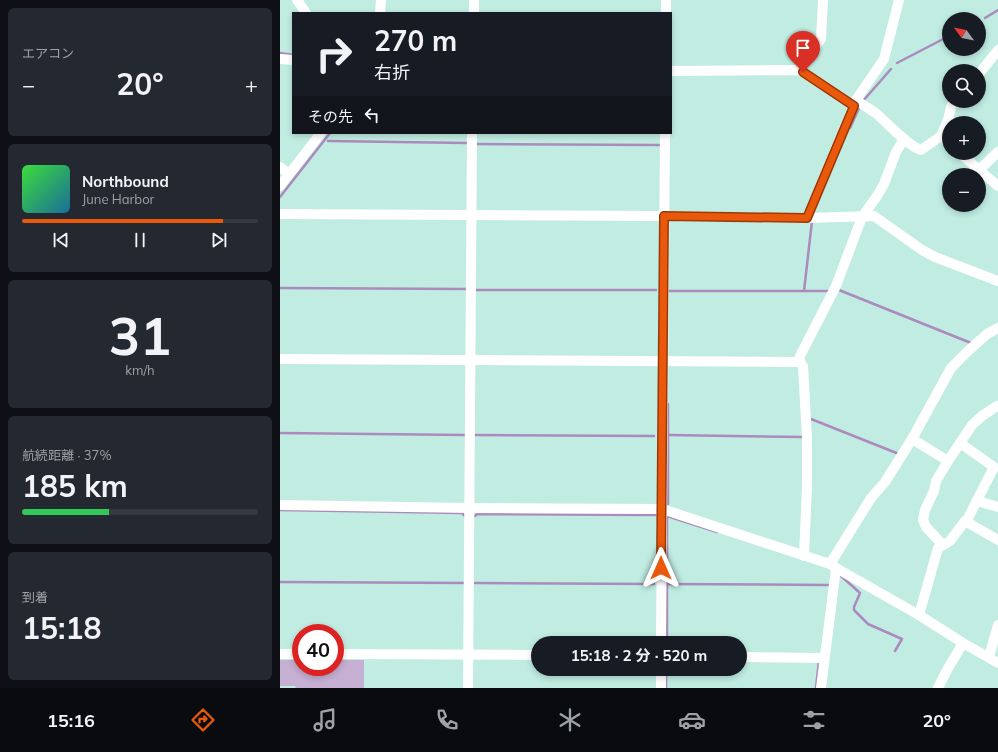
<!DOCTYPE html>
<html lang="ja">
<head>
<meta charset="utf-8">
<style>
  body { margin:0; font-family:Mulish,"Noto Sans JP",sans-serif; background:#242831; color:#f1f3f6; height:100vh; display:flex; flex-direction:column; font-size:15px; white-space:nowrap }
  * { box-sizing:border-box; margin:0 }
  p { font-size:13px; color:#9ea1a6 }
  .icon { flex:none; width:22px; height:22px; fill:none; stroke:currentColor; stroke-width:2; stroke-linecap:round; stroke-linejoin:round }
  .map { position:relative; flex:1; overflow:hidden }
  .sheet { display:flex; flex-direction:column; gap:8px; padding:8px; background:#0d0f14; width:280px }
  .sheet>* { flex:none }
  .banner { position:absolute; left:12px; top:12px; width:380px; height:122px; border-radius:0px; box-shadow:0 2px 6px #0003; background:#171b24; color:#f1f3f6; overflow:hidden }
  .needle { width:26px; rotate:302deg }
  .buttons { position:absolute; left:662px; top:12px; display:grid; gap:8px }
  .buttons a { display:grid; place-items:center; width:44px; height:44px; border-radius:50%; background:#171b24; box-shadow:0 2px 6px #0003; font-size:20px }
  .speed { position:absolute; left:12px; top:624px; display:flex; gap:8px; font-size:20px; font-weight:700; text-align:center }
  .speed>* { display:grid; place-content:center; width:52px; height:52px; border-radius:50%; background:#171b24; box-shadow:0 2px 6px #0003; line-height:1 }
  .speed .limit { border:6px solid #d22; background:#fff; color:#111 }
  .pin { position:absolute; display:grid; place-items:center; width:34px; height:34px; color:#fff; margin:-41px -17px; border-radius:50% 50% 50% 0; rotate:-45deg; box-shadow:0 0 4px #0007 }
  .pin .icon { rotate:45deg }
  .me { position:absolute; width:44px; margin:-22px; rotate:0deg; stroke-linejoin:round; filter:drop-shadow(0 0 3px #0008) }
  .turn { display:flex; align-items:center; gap:14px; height:84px; padding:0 16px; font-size:18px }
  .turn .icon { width:52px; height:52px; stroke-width:2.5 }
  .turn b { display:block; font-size:28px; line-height:34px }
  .then { display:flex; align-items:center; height:38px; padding:0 16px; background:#0003; gap:8px; font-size:15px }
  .big { font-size:30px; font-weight:700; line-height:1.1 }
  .sheet .tile { flex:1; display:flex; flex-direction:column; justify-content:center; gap:6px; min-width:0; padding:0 14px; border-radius:6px; background:#242831 }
  .sheet .dial { align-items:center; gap:0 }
  .dial b { font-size:52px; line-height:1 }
  .song { display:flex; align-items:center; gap:12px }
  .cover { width:48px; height:48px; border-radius:6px; background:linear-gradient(135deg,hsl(120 70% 55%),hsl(200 70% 35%)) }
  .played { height:4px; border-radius:2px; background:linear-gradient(90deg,#ea580c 85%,#363941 85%) }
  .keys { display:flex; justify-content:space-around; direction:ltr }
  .heat { display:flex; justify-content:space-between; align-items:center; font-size:22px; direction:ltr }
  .charge { height:6px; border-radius:3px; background:linear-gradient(90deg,#34c759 37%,#363941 0) }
  .trip { position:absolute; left:251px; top:636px; width:216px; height:40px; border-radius:20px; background:#171b24; box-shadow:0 2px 6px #0003; font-weight:700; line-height:40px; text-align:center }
  .tab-bar { display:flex; height:64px; justify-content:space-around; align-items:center; background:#090b0e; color:#9ea1a6 }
  .tab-bar .icon { width:28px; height:28px }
  .tab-bar .current { color:#ea580c }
  .tab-bar b { font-size:18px; color:#f1f3f6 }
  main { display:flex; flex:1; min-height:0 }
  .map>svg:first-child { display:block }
  .green { fill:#c5afd2 }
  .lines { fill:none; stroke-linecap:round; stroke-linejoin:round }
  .stream { stroke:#ab8bbd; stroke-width:2.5 }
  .minor { stroke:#fff; stroke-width:10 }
  .route-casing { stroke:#983908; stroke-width:10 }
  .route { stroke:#ea580c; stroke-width:7 }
</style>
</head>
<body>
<main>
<section class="sheet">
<div class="tile"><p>エアコン</p>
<div class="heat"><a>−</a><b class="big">20°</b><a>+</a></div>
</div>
<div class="tile">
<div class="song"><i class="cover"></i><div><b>Northbound</b><p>June Harbor</p></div></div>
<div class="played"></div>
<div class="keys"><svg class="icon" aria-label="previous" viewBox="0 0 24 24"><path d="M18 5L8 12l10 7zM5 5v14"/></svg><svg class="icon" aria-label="pause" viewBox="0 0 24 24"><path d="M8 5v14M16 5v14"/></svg><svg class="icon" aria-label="next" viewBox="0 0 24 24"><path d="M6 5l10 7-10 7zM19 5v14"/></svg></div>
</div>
<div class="tile dial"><b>31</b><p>km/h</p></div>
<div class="tile"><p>航続距離 · 37%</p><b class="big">185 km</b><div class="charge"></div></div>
<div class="tile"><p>到着</p><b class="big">15:18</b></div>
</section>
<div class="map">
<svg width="718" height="688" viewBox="0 0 718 688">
  <rect width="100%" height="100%" fill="#c0ece2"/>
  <!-- green -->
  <path class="green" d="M0,660H21V667H55V660H84V688H16L15,686H0Z"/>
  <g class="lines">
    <!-- stream -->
    <g class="stream">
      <path d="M705,18L718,10"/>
      <path d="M699,22H700"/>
      <path d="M0,53L13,55"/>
      <path d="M617,63L669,36"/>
      <path d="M583,101L611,69"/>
      <path d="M570,128L580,106"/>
      <path d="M48,141L186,143"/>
      <path d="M197,144L379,145"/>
      <path d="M0,197L50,133"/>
      <path d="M0,288L186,289"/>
      <path d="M196,290H376"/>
      <path d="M559,290L691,343"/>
      <path d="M389,291H550"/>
      <path d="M524,291L532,221"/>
      <path d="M531,419L619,454"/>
      <path d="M0,433L185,435"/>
      <path d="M195,435L374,436"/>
      <path d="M388,435L523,437"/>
      <path d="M388,504V404"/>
      <path d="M0,510L182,513L185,516"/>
      <path d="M195,516L197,514L375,515"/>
      <path d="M561,576L580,593L574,607V610L588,624L622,639L615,651"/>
      <path d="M0,582L185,583"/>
      <path d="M195,583L374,584"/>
      <path d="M387,584L549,585"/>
      <path d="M387,643V516L437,532"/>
      <path d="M386,688V669"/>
      <path d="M536,688L539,661"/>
    </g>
    <!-- minor -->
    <g class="minor">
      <path d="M17,0L26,13"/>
      <path d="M100,13L101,0"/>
      <path d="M194,13V0"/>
      <path d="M386,13V0"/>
      <path d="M0,59L13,60"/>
      <path d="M517,70L541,39L543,0"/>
      <path d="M391,71L517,70L523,72L574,106"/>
      <path d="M699,74L718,50"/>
      <path d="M576,100C583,105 590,109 597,114C608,124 628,146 641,150L661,136L669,143"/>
      <path d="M661,136L668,120L671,107L674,101"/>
      <path d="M680,153L699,170L718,152"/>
      <path d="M0,167L9,174"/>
      <path d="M699,170L718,186"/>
      <path d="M0,186L41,133"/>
      <path d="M0,214L384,216L527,218L594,216L642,250L655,257L718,281"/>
      <path d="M527,218L576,100L604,59L619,0"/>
      <path d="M0,359L520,362"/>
      <path d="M632,439L668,461"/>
      <path d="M680,443L714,467L686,522"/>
      <path d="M697,501L718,507"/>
      <path d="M0,505L190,508L382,509L550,564L556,568L639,615L683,643L718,663"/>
      <path d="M663,545L646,527L643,520L645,510L654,491L656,481L668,461L692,425L702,416L717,406L718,407"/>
      <path d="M524,556L527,486V438L523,366L520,362V356L556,286L582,217L597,196L604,184L616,152L624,139"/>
      <path d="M550,564L591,498L605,482L632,439L671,368L688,351L707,334L718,328"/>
      <path d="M639,615L658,548L670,541L685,521L718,540"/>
      <path d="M381,643L385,133"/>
      <path d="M0,654H21"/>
      <path d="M55,654L258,655"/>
      <path d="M460,657L545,658"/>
      <path d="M709,657L718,625"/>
      <path d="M188,688L192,133"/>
      <path d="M381,688V669"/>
      <path d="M541,688L556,568"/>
      <path d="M658,688L667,670L683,643"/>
    </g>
  </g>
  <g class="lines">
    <!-- route casing -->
    <g class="route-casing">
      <path id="route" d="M381,568L384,216L527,218L574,106L523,72"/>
    </g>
    <!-- route -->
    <use href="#route" class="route"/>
  </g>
</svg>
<div class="buttons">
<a><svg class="needle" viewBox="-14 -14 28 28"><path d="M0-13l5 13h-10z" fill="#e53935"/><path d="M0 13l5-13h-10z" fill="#9ea1a6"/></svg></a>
<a><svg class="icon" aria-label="search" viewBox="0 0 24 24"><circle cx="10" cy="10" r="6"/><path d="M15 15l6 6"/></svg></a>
<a>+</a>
<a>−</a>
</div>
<div class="speed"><div class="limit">40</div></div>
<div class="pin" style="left:523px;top:72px;background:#d93025"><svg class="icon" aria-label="arrive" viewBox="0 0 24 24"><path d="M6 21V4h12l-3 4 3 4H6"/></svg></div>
<svg class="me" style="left:381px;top:568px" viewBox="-20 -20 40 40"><path d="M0-17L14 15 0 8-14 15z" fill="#ea580c" stroke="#fff" stroke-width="4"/></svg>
<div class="trip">15:18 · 2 分 · 520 m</div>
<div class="banner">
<div class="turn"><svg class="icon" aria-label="right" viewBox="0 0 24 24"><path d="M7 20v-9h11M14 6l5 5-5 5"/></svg><div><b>270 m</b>右折</div></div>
<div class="then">その先<svg class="icon" aria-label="left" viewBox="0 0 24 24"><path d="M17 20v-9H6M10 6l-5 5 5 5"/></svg></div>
</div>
</div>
</main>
<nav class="tab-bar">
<b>15:16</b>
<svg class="icon current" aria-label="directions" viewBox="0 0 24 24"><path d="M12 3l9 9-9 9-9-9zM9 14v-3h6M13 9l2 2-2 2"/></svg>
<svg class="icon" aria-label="music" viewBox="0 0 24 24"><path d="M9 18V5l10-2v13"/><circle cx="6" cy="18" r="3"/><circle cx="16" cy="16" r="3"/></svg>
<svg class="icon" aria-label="phone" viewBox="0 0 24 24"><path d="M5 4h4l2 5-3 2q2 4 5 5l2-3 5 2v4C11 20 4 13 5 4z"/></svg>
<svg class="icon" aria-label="climate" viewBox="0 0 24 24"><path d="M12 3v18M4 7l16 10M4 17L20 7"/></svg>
<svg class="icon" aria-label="car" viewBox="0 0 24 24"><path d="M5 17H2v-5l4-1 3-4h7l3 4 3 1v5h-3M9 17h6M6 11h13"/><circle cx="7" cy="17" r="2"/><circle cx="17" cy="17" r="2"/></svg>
<svg class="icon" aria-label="filters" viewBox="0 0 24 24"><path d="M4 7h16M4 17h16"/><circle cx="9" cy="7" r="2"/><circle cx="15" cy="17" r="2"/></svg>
<b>20°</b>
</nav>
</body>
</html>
